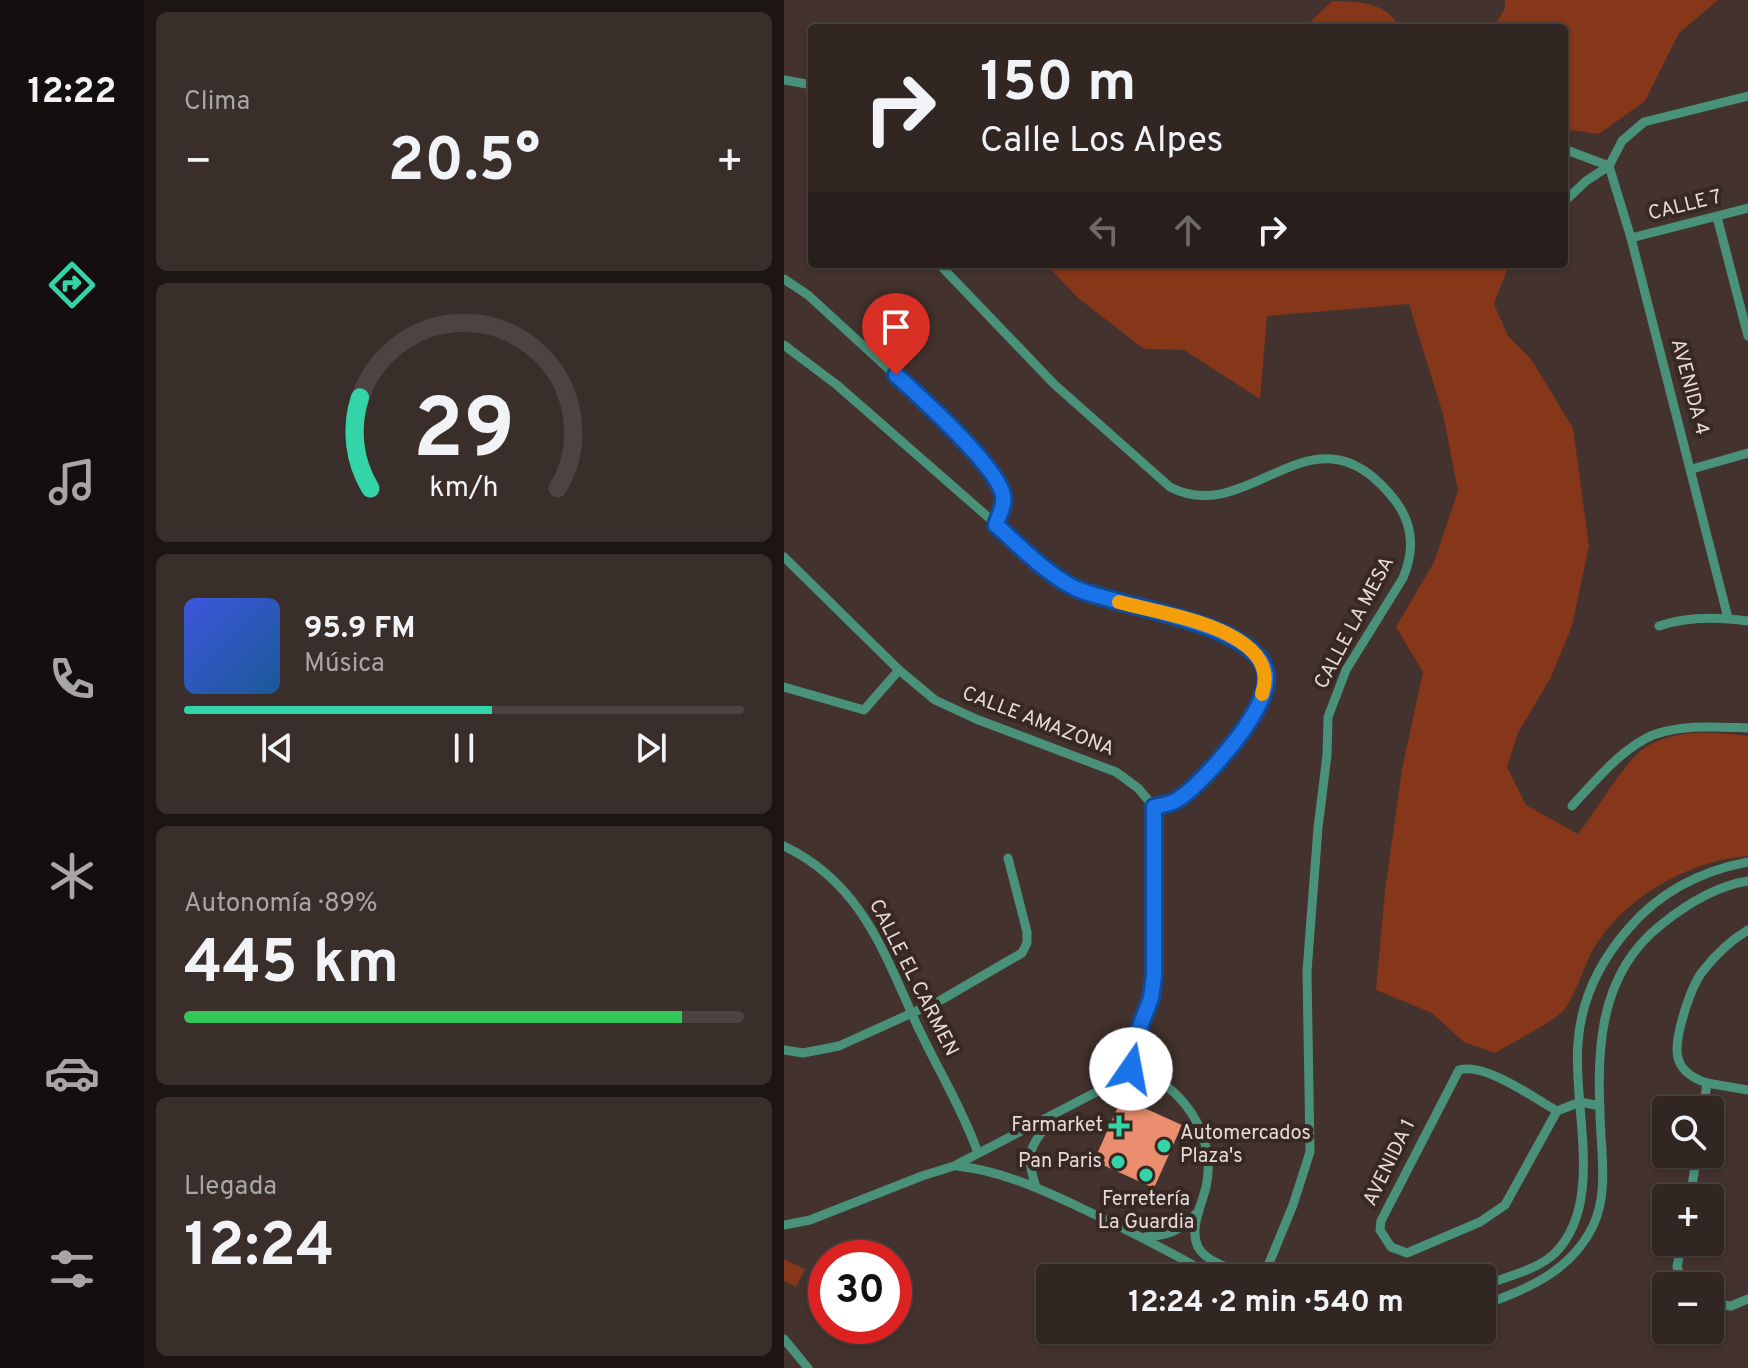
<!DOCTYPE html>
<html lang="es">
<head>
<meta charset="utf-8">
<style>
  body { margin:0; font-family:Overpass,sans-serif; background:#3a2e2a; color:#f1f3f6; height:100vh; display:flex; flex-direction:column; font-size:30px; white-space:nowrap }
  * { box-sizing:border-box; margin:0 }
  p { font-size:26px; color:#a8a5a5 }
  .icon { flex:none; width:44px; height:44px; fill:none; stroke:currentColor; stroke-width:2; stroke-linecap:round; stroke-linejoin:round }
  .map { position:relative; flex:1; overflow:hidden }
  .side { display:flex; flex-direction:column; gap:12px; padding:12px; background:#1c1513; width:640px }
  .side>* { flex:none }
  .banner { position:absolute; left:24px; top:24px; width:760px; height:244px; border-radius:8px; box-shadow:0 2px 6px #0004,0 0 0 2px #4d4340; background:#322622; color:#f1f3f6; overflow:hidden }
  .tools { position:absolute; left:868px; top:1096px; display:grid; gap:16px }
  .tools a { display:grid; place-items:center; width:72px; height:72px; border-radius:8px; background:#322622; box-shadow:0 2px 6px #0004,0 0 0 2px #4d4340; font-size:40px }
  .speed { position:absolute; left:24px; top:1240px; display:flex; gap:16px; font-size:40px; font-weight:700; text-align:center }
  .speed>* { display:grid; place-content:center; width:104px; height:104px; border-radius:50%; background:#322622; box-shadow:0 2px 6px #0004,0 0 0 2px #4d4340; line-height:1 }
  .speed .limit { border:12px solid #d22; background:#fff; color:#111 }
  .pin { position:absolute; display:grid; place-items:center; width:68px; height:68px; color:#fff; margin:-82px -34px; border-radius:50% 50% 50% 0; rotate:-45deg; box-shadow:0 0 8px #0007 }
  .pin .icon { rotate:45deg }
  .me { position:absolute; width:88px; margin:-44px; rotate:12deg; stroke-linejoin:round; filter:drop-shadow(0 0 6px #0008) }
  .turn { display:flex; align-items:center; gap:28px; height:168px; padding:0 40px; font-size:36px }
  .turn .icon { width:104px; height:104px; stroke-width:2.5 }
  .turn b { display:block; font-size:56px; line-height:68px }
  .lanes { display:flex; align-items:center; height:76px; padding:0 40px; background:#0003; justify-content:center; gap:40px; direction:ltr }
  .lanes .off { opacity:.35 }
  .big { font-size:60px; font-weight:700; line-height:1.1 }
  .side .tile { flex:1; display:flex; flex-direction:column; justify-content:center; gap:12px; min-width:0; padding:0 28px; border-radius:12px; background:#3a2e2a }
  .side .dial { align-items:center; gap:0 }
  .dial svg { height:208px; overflow:visible; fill:none; stroke:#4d4340; stroke-width:7; stroke-linecap:round; text-anchor:middle }
  .dial text { fill:#f1f3f6; stroke:none }
  .song { display:flex; align-items:center; gap:24px }
  .cover { width:96px; height:96px; border-radius:12px; background:linear-gradient(135deg,hsl(230 70% 55%),hsl(210 70% 35%)) }
  .played { height:8px; border-radius:4px; background:linear-gradient(90deg,#33d4a8 55%,#4d4340 55%) }
  .keys { display:flex; justify-content:space-around; direction:ltr }
  .heat { display:flex; justify-content:space-between; align-items:center; font-size:44px; direction:ltr }
  .charge { height:12px; border-radius:6px; background:linear-gradient(90deg,#34c759 89%,#4d4340 0) }
  .trip { position:absolute; left:252px; top:1264px; width:460px; height:80px; border-radius:8px; background:#322622; box-shadow:0 2px 6px #0004,0 0 0 2px #4d4340; font-weight:700; line-height:80px; text-align:center }
  main { display:flex; flex:1; min-height:0 }
  .dock { display:flex; flex-direction:column; width:144px; justify-content:space-around; align-items:center; background:#140f0e; color:#a8a5a5 }
  .dock .icon { width:56px; height:56px }
  .dock .selected { color:#33d4a8 }
  .dock b { font-size:36px; color:#f1f3f6 }
  .map>svg:first-child { display:block }
  .green { fill:#863619 }
  .building { fill:#eb8e6f }
  .lines { fill:none; stroke-linecap:round; stroke-linejoin:round }
  .minor { stroke:#499179; stroke-width:9 }
  .route-casing { stroke:#114b97; stroke-width:20 }
  .route { stroke:#1a73e8; stroke-width:14 }
  .slow { stroke:#f59e0b; stroke-width:14 }
  .poi-dot { fill:#33d4a8; stroke:#382823; stroke-width:3 }
  .labels { text-anchor:middle; dominant-baseline:central; stroke-width:8; stroke-linejoin:round; paint-order:stroke }
  .street-label { font-size:20px; fill:#e6dbd8; stroke:#382823 }
  .poi-label { font-size:20px; fill:#e6dbd8; stroke:#382823; text-anchor:end }
</style>
</head>
<body>
<main>
<nav class="dock">
<b>12:22</b>
<svg class="icon selected" aria-label="directions" viewBox="0 0 24 24"><path d="M12 3l9 9-9 9-9-9zM9 14v-3h6M13 9l2 2-2 2"/></svg>
<svg class="icon" aria-label="music" viewBox="0 0 24 24"><path d="M9 18V5l10-2v13"/><circle cx="6" cy="18" r="3"/><circle cx="16" cy="16" r="3"/></svg>
<svg class="icon" aria-label="phone" viewBox="0 0 24 24"><path d="M5 4h4l2 5-3 2q2 4 5 5l2-3 5 2v4C11 20 4 13 5 4z"/></svg>
<svg class="icon" aria-label="climate" viewBox="0 0 24 24"><path d="M12 3v18M4 7l16 10M4 17L20 7"/></svg>
<svg class="icon" aria-label="car" viewBox="0 0 24 24"><path d="M5 17H2v-5l4-1 3-4h7l3 4 3 1v5h-3M9 17h6M6 11h13"/><circle cx="7" cy="17" r="2"/><circle cx="17" cy="17" r="2"/></svg>
<svg class="icon" aria-label="filters" viewBox="0 0 24 24"><path d="M4 7h16M4 17h16"/><circle cx="9" cy="7" r="2"/><circle cx="15" cy="17" r="2"/></svg>
</nav>
<section class="side">
<div class="tile"><p>Clima</p>
<div class="heat"><a>−</a><b class="big">20.5°</b><a>+</a></div>
</div>
<div class="tile dial"><svg viewBox="0 0 100 80">
<path d="M14 69A42 42 0 1 1 86 69"/>
<path d="M14 69A42 42 0 0 1 10 34" stroke="#33d4a8"/>
<text x="50" y="56" font-size="32" font-weight="700">29</text>
<text x="50" y="72" font-size="11">km/h</text>
</svg></div>
<div class="tile">
<div class="song"><i class="cover"></i><div><b>95.9 FM</b><p>Música</p></div></div>
<div class="played"></div>
<div class="keys"><svg class="icon" aria-label="previous" viewBox="0 0 24 24"><path d="M18 5L8 12l10 7zM5 5v14"/></svg><svg class="icon" aria-label="pause" viewBox="0 0 24 24"><path d="M8 5v14M16 5v14"/></svg><svg class="icon" aria-label="next" viewBox="0 0 24 24"><path d="M6 5l10 7-10 7zM19 5v14"/></svg></div>
</div>
<div class="tile"><p>Autonomía · 89%</p><b class="big">445 km</b><div class="charge"></div></div>
<div class="tile"><p>Llegada</p><b class="big">12:24</b></div>
</section>
<div class="map">
<svg width="964" height="1368" viewBox="0 0 964 1368">
  <rect width="100%" height="100%" fill="#43322d"/>
  <!-- green -->
  <g class="green">
    <path d="M721,0H934L895,33L861,101L815,134L780,129V28H709L721,8Z"/>
    <path d="M548,1C575,2 602,1 616,28H520Z"/>
    <path d="M262,264H713L723,270L710,304L724,336L747,359L789,428L805,546L788,626L767,677L734,733L723,767L742,805L794,834C813,810 829,780 850,757C877,728 928,731 964,736V856C905,860 840,898 810,948C799,967 793,993 780,1010C770,1022 727,1043 711,1053L680,1042L648,1013L592,990L601,891L618,769L639,672L612,627L650,562L674,491L659,414L625,304L483,316L476,399L400,350L360,349L294,298Z"/>
    <path d="M0,1259L21,1269L12,1287L0,1281Z"/>
  </g>
  <!-- building -->
  <path class="building" d="M357,1085L366,1090L358,1107L398,1125L370,1188L310,1161L339,1095L350,1100Z"/>
  <g class="lines">
    <!-- minor -->
    <g class="minor">
      <path d="M0,80L28,85"/>
      <path d="M780,149L825,166"/>
      <path d="M825,166L847,238L944,618"/>
      <path d="M825,166L838,141L860,122L964,96"/>
      <path d="M780,202L802,181L825,166"/>
      <path d="M933,217L964,336"/>
      <path d="M847,238L964,208"/>
      <path d="M155,264L270,384L386,487C468,530 530,392 613,503C630,527 630,552 619,578L562,670L544,717L543,755L534,828L523,971L526,1152L509,1205L479,1278"/>
      <path d="M0,279L24,295L134,396L205,469L218,492L219,503L212,525"/>
      <path d="M0,345L53,385L260,566C278,580 295,591 318,598C356,610 476,626 482,674C484,691 472,711 463,724C449,745 414,787 393,800C386,804 377,805 370,807"/>
      <path d="M908,469L964,453"/>
      <path d="M0,557L115,670L151,700L192,719L332,772L354,788L370,807V976L367,998L357,1024L347,1069"/>
      <path d="M875,626C903,616 935,617 964,621"/>
      <path d="M0,687L80,710L115,670"/>
      <path d="M788,806C811,781 838,748 869,735C898,724 934,727 964,728"/>
      <path d="M0,846C73,881 97,944 128,1014C148,1060 177,1105 194,1153"/>
      <path d="M0,1050L19,1053L55,1046L157,1000L238,953L243,943V932L224,858"/>
      <path d="M923,1083L964,1090"/>
      <path d="M919,1110L923,1083C911,1079 899,1072 895,1061C887,1043 907,987 918,972C930,957 947,940 964,930"/>
      <path d="M773,1111C750,1098 701,1062 675,1070L597,1221L596,1230L607,1247L623,1253L696,1222L721,1205L773,1111L796,1102L816,1106"/>
      <path d="M173,1166C217,1171 255,1188 295,1207C342,1229 387,1252 432,1278"/>
      <path d="M252,1187C240,1152 247,1144 270,1118"/>
      <path d="M906,1198L913,1154"/>
      <path d="M0,1225L26,1220L138,1176L170,1166L320,1088L347,1069C396,1081 434,1135 422,1187C418,1204 405,1229 414,1247C423,1264 455,1271 473,1278"/>
      <path d="M361,1237C388,1235 396,1230 415,1211"/>
      <path d="M898,1242L893,1267L902,1286"/>
      <path d="M698,1286C721,1277 751,1271 770,1254C822,1204 788,1105 794,1043C797,999 816,961 845,928C876,892 917,871 964,862"/>
      <path d="M926,1303L947,1306L964,1299"/>
      <path d="M698,1305C743,1290 787,1271 809,1226C822,1199 819,1166 817,1136C813,1059 810,977 878,924C903,904 932,886 964,881"/>
      <path d="M0,1339L24,1368"/>
    </g>
  </g>
  <g class="lines">
    <!-- route casing -->
    <g class="route-casing">
      <path id="route" d="M112,375C136,397 213,466 219,495C221,505 215,515 212,525C236,546 263,575 293,589C335,607 474,623 482,673C485,692 470,714 460,729C446,749 414,787 393,800C387,804 377,805 370,807V976L367,998L357,1024L347,1069"/>
    </g>
    <!-- route -->
    <use href="#route" class="route"/>
    <!-- slow -->
    <path class="slow" d="M335,602C377,614 500,629 478,694"/>
  </g>
  <!-- markers -->
  <g class="poi-dot">
    <path d="M331 1114h8v8h8v8h-8v8h-8v-8h-8v-8h8z"/>
    <circle cx="380" cy="1146" r="8"/>
    <circle cx="334" cy="1162" r="8"/>
    <circle cx="362" cy="1175" r="8"/>
  </g>
  <g class="labels">
    <!-- street labels -->
    <g class="street-label">
      <text transform="translate(901 206) rotate(-14)">CALLE 7</text>
      <text transform="translate(905 387) rotate(75)">AVENIDA 4</text>
      <text transform="translate(571 623) rotate(-62)">CALLE LA MESA</text>
      <text transform="translate(254 722) rotate(21)">CALLE AMAZONA</text>
      <text transform="translate(129 978) rotate(63)">CALLE EL CARMEN</text>
      <text transform="translate(606 1163) rotate(-64)">AVENIDA 1</text>
    </g>
    <!-- poi labels -->
    <g class="poi-label">
      <text x="319" y="1126">Farmarket</text>
      <text x="396" y="1134" text-anchor="start">Automercados<tspan x="396" dy="23">Plaza's</tspan></text>
      <text x="318" y="1162">Pan Paris</text>
      <text x="362" y="1200" text-anchor="middle">Ferretería<tspan x="362" dy="23">La Guardia</tspan></text>
    </g>
  </g>
</svg>
<div class="tools">
<a><svg class="icon" aria-label="search" viewBox="0 0 24 24"><circle cx="10" cy="10" r="6"/><path d="M15 15l6 6"/></svg></a>
<a>+</a>
<a>−</a>
</div>
<div class="speed"><div class="limit">30</div></div>
<div class="pin" style="left:112px;top:375px;background:#d93025"><svg class="icon" aria-label="arrive" viewBox="0 0 24 24"><path d="M6 21V4h12l-3 4 3 4H6"/></svg></div>
<svg class="me" style="left:347px;top:1069px" viewBox="-20 -20 40 40"><circle r="19" fill="#fff"/><path d="M0-13L10 11 0 6-10 11z" fill="#1a73e8"/></svg>
<div class="trip">12:24 · 2 min · 540 m</div>
<div class="banner">
<div class="turn"><svg class="icon" aria-label="right" viewBox="0 0 24 24"><path d="M7 20v-9h11M14 6l5 5-5 5"/></svg><div><b>150 m</b>Calle Los Alpes</div></div>
<div class="lanes"><svg class="icon off" aria-label="left" viewBox="0 0 24 24"><path d="M17 20v-9H6M10 6l-5 5 5 5"/></svg><svg class="icon off" aria-label="ahead" viewBox="0 0 24 24"><path d="M12 20V5M6 11l6-6 6 6"/></svg><svg class="icon" aria-label="right" viewBox="0 0 24 24"><path d="M7 20v-9h11M14 6l5 5-5 5"/></svg></div>
</div>
</div>
</main>
</body>
</html>
